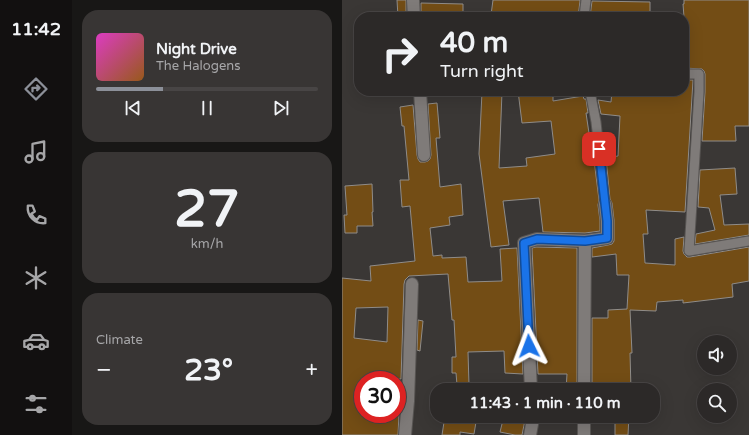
<!DOCTYPE html>
<html lang="en">
<head>
<meta charset="utf-8">
<style>
  body { margin:0; font-family:"Varela Round",sans-serif; background:#383534; color:#f1f3f6; height:100vh; display:flex; flex-direction:column; font-size:15px; white-space:nowrap }
  * { box-sizing:border-box; margin:0 }
  p { font-size:13px; color:#a6a6a8 }
  .icon { flex:none; width:22px; height:22px; fill:none; stroke:currentColor; stroke-width:2; stroke-linecap:round; stroke-linejoin:round }
  .map { position:relative; flex:1; overflow:hidden }
  .drawer { display:flex; flex-direction:column; gap:10px; padding:10px; background:#181716; width:270px }
  .drawer>* { flex:none }
  .guide { position:absolute; left:12px; top:12px; width:335px; height:84px; border-radius:16px; box-shadow:0 4px 16px #0002,0 0 0 1px #484545; background:#2c2928; color:#f1f3f6; overflow:hidden }
  .fabs { position:absolute; left:355px; top:335px; display:grid; gap:8px }
  .fabs a { display:grid; place-items:center; width:40px; height:40px; border-radius:50%; background:#2c2928; box-shadow:0 4px 16px #0002,0 0 0 1px #484545; font-size:20px }
  .speed { position:absolute; left:12px; top:371px; display:flex; gap:8px; font-size:20px; font-weight:700; text-align:center }
  .speed>* { display:grid; place-content:center; width:52px; height:52px; border-radius:50%; background:#2c2928; box-shadow:0 4px 16px #0002,0 0 0 1px #484545; line-height:1 }
  .speed .limit { border:6px solid #d22; background:#fff; color:#111 }
  .pin { position:absolute; display:grid; place-items:center; width:34px; height:34px; color:#fff; margin:-17px; border-radius:8px; box-shadow:0 2px 6px #0006 }
  .me { position:absolute; width:44px; margin:-22px; rotate:357deg; stroke-linejoin:round; filter:drop-shadow(0 0 3px #0008) }
  .turn { display:flex; align-items:center; gap:14px; height:84px; padding:0 20px; font-size:18px }
  .turn .icon { width:52px; height:52px; stroke-width:2.5 }
  .turn b { display:block; font-size:28px; line-height:34px }
  .big { font-size:30px; font-weight:700; line-height:1.1 }
  .drawer .card { flex:1; display:flex; flex-direction:column; justify-content:center; gap:6px; min-width:0; padding:0 14px; border-radius:16px; background:#383534 }
  .drawer .dial { align-items:center; gap:0 }
  .dial b { font-size:52px; line-height:1 }
  .song { display:flex; align-items:center; gap:12px }
  .cover { width:48px; height:48px; border-radius:6px; background:linear-gradient(135deg,hsl(310 70% 55%),hsl(30 70% 35%)) }
  .played { height:4px; border-radius:2px; background:linear-gradient(90deg,#8c9099 30%,#484545 30%) }
  .keys { display:flex; justify-content:space-around; direction:ltr }
  .heat { display:flex; justify-content:space-between; align-items:center; font-size:22px; direction:ltr }
  .trip { position:absolute; left:88px; top:383px; width:230px; height:40px; border-radius:16px; background:#2c2928; box-shadow:0 4px 16px #0002,0 0 0 1px #484545; font-weight:700; line-height:40px; text-align:center }
  main { display:flex; flex:1; min-height:0 }
  .dock { display:flex; flex-direction:column; width:72px; justify-content:space-around; align-items:center; background:#121010; color:#a6a6a8 }
  .dock .icon { width:28px; height:28px }
  .dock .current { color:#8c9099 }
  .dock b { font-size:18px; color:#f1f3f6 }
  .map>svg:first-child { display:block }
  .building { fill:#734d15; stroke:#8f8c89; fill-rule:evenodd }
  .lines { fill:none; stroke-linecap:round; stroke-linejoin:round }
  .lane-casing { stroke:#585553; stroke-width:11 }
  .street-casing { stroke:#585553; stroke-width:14 }
  .lane { stroke:#7f7b79; stroke-width:9 }
  .street { stroke:#7f7b79; stroke-width:12 }
  .route-casing { stroke:#114b97; stroke-width:10 }
  .route { stroke:#1a73e8; stroke-width:7 }
</style>
</head>
<body>
<main>
<nav class="dock">
<b>11:42</b>
<svg class="icon current" aria-label="directions" viewBox="0 0 24 24"><path d="M12 3l9 9-9 9-9-9zM9 14v-3h6M13 9l2 2-2 2"/></svg>
<svg class="icon" aria-label="music" viewBox="0 0 24 24"><path d="M9 18V5l10-2v13"/><circle cx="6" cy="18" r="3"/><circle cx="16" cy="16" r="3"/></svg>
<svg class="icon" aria-label="phone" viewBox="0 0 24 24"><path d="M5 4h4l2 5-3 2q2 4 5 5l2-3 5 2v4C11 20 4 13 5 4z"/></svg>
<svg class="icon" aria-label="climate" viewBox="0 0 24 24"><path d="M12 3v18M4 7l16 10M4 17L20 7"/></svg>
<svg class="icon" aria-label="car" viewBox="0 0 24 24"><path d="M5 17H2v-5l4-1 3-4h7l3 4 3 1v5h-3M9 17h6M6 11h13"/><circle cx="7" cy="17" r="2"/><circle cx="17" cy="17" r="2"/></svg>
<svg class="icon" aria-label="filters" viewBox="0 0 24 24"><path d="M4 7h16M4 17h16"/><circle cx="9" cy="7" r="2"/><circle cx="15" cy="17" r="2"/></svg>
</nav>
<section class="drawer">
<div class="card">
<div class="song"><i class="cover"></i><div><b>Night Drive</b><p>The Halogens</p></div></div>
<div class="played"></div>
<div class="keys"><svg class="icon" aria-label="previous" viewBox="0 0 24 24"><path d="M18 5L8 12l10 7zM5 5v14"/></svg><svg class="icon" aria-label="pause" viewBox="0 0 24 24"><path d="M8 5v14M16 5v14"/></svg><svg class="icon" aria-label="next" viewBox="0 0 24 24"><path d="M6 5l10 7-10 7zM19 5v14"/></svg></div>
</div>
<div class="card dial"><b>27</b><p>km/h</p></div>
<div class="card"><p>Climate</p>
<div class="heat"><a>−</a><b class="big">23°</b><a>+</a></div>
</div>
</section>
<div class="map">
<svg width="407" height="435" viewBox="0 0 407 435">
  <rect width="100%" height="100%" fill="#3a3735"/>
  <!-- building -->
  <g class="building">
    <path d="M55,0H64V17H56Z"/>
    <path d="M151,0H238V1L236,17H174L149,15Z"/>
    <path d="M342,0H407V126H393L394,141H360L363,92V74L362,71L360,69L342,68V17L341,4H342Z"/>
    <path d="M250,1L308,2V17H248Z"/>
    <path d="M79,3L121,4V17H79Z"/>
    <path d="M342,80H351L343,212L304,210L306,234H301L303,263L333,265V239L342,237L341,251L342,254L345,257H348L407,247V281L390,284L391,297L341,303V300L315,302L314,311L288,310L290,353H288L289,390H250V318H266V310L285,309L287,275H275L274,254L250,257V248L266,245L270,244L272,241V220L270,203L268,199L264,158L276,156L278,116L259,114L256,100L269,102L270,91H342Z"/>
    <path d="M176,91H211V101L241,96L242,99H244L246,113H244L251,160H252L257,200L256,205L258,221V231L243,233L201,232L197,198L161,201L167,245L149,247L137,154L140,92H160L157,168L185,166L184,158L213,154L209,121L180,123Z"/>
    <path d="M95,103L98,138H94L98,187L119,184L121,215L107,217L108,225L88,228L91,256L100,255V258L124,257L126,282L160,281L158,249L175,248L181,374L163,373L162,351L126,352L127,385H115L114,373H110V357H114L112,320H110L106,274L67,276L63,280L62,284L59,379L21,378V414H57L56,435H0V278L29,281L28,266L73,261L68,206L60,207L58,180H67L62,126H60L58,107L71,105L75,155L76,159L78,162H83L86,161L88,159L89,155L86,104ZM46,307L45,342L12,338L14,308Z"/>
    <path d="M393,168L395,194L378,195L382,225L407,224V235L353,244L354,234L373,230L367,208L356,207L358,170Z"/>
    <path d="M30,184L31,212H30L31,226H15V233H3L2,215H5L3,186Z"/>
    <path d="M194,247L235,248V390H224L225,374H196L190,248Z"/>
    <path d="M76,320L81,321L78,351L75,350Z"/>
    <path d="M103,416H135L132,434L118,432V435H100Z"/>
    <path d="M162,416L183,420L180,435H173L158,432Z"/>
    <path d="M273,416H287L286,435H273Z"/>
  </g>
  <g class="lines">
    <!-- lane casing -->
    <g class="lane-casing">
      <g id="lane">
        <path d="M242,17L244,0"/>
        <path d="M342,74H357V92L347,251L407,241"/>
        <path d="M248,91L254,122L263,204"/>
      </g>
    </g>
    <!-- street casing -->
    <g class="street-casing">
      <g id="street">
        <path d="M71,0L72,17"/>
        <path d="M78,91L82,155"/>
        <path d="M189,390L182,243L195,239L243,241L265,238V221L263,204"/>
        <path d="M242,390L243,241"/>
        <path d="M63,435L66,401L70,284"/>
        <path d="M188,435L191,419V416"/>
        <path d="M242,435V416"/>
      </g>
    </g>
    <!-- lane -->
    <use href="#lane" class="lane"/>
    <!-- street -->
    <use href="#street" class="street"/>
  </g>
  <g class="lines">
    <!-- route casing -->
    <g class="route-casing">
      <path id="route" d="M187,346L182,243L195,239L243,241L265,238V221L257,149"/>
    </g>
    <!-- route -->
    <use href="#route" class="route"/>
  </g>
</svg>
<div class="fabs">
<a><svg class="icon" aria-label="sound" viewBox="0 0 24 24"><path d="M4 9h4l5-4v14l-5-4H4zM17 9q2 3 0 6"/></svg></a>
<a><svg class="icon" aria-label="search" viewBox="0 0 24 24"><circle cx="10" cy="10" r="6"/><path d="M15 15l6 6"/></svg></a>
</div>
<div class="speed"><div class="limit">30</div></div>
<div class="pin" style="left:257px;top:149px;background:#d93025"><svg class="icon" aria-label="arrive" viewBox="0 0 24 24"><path d="M6 21V4h12l-3 4 3 4H6"/></svg></div>
<svg class="me" style="left:187px;top:346px" viewBox="-20 -20 40 40"><path d="M0-17L14 15 0 8-14 15z" fill="#1a73e8" stroke="#fff" stroke-width="4"/></svg>
<div class="trip">11:43 · 1 min · 110 m</div>
<div class="guide">
<div class="turn"><svg class="icon" aria-label="right" viewBox="0 0 24 24"><path d="M7 20v-9h11M14 6l5 5-5 5"/></svg><div><b>40 m</b>Turn right</div></div>
</div>
</div>
</main>
</body>
</html>
